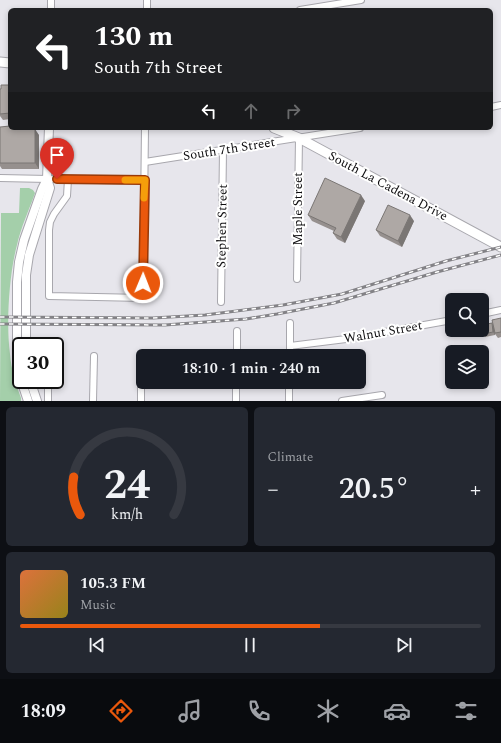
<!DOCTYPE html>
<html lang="en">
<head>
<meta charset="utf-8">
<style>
  body { margin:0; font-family:Spectral,serif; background:#242831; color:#f1f3f6; height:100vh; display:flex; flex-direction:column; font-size:15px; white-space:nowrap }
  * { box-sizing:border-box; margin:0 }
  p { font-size:13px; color:#9ea1a6 }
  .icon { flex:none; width:22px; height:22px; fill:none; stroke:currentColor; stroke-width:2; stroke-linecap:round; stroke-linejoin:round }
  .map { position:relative; height:401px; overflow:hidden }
  .sheet { display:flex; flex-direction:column; gap:6px; padding:6px; background:#0d0f14; flex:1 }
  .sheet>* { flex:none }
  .hud { position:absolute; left:8px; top:8px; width:485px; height:122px; border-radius:6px; box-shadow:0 2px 6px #0003; background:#202124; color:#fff; overflow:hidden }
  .fabs { position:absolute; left:445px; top:293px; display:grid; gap:8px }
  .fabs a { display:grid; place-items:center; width:44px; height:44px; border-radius:6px; background:#171b24; box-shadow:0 2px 6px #0003; font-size:20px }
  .speed { position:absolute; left:12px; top:337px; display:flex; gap:8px; font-size:20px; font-weight:700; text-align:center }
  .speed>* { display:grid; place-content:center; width:52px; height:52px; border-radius:50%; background:#171b24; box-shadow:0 2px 6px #0003; line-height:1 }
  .speed .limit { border:2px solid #111; border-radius:6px; background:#fff; color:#111 }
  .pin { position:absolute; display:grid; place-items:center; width:34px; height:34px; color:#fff; margin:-41px -17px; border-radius:50% 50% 50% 0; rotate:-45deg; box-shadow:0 0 4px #0007 }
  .pin .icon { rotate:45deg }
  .me { position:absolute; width:44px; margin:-22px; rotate:1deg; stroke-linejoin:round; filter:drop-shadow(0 0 3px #0008) }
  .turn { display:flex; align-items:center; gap:14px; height:84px; padding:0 20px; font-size:18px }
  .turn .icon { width:52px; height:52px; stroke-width:2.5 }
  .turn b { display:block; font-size:28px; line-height:34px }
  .lanes { display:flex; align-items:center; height:38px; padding:0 20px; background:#0003; justify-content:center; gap:20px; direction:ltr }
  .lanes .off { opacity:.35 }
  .big { font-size:30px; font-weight:600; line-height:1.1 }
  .sheet .widget { flex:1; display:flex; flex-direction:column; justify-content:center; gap:6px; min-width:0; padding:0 14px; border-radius:6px; background:#242831 }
  .sheet .dial { align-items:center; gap:0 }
  .dial svg { height:104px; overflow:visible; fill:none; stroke:#363941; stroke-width:7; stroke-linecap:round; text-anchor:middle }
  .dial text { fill:#f1f3f6; stroke:none }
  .song { display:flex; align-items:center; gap:12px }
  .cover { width:48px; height:48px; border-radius:6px; background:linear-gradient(135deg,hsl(20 70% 55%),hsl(50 70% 35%)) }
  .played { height:4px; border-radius:2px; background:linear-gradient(90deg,#ea580c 65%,#363941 65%) }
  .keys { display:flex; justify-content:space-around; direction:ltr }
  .heat { display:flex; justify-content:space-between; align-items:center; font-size:22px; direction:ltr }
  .sheet .tiles { flex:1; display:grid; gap:6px; grid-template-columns:1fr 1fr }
  .widget:last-child { grid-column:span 2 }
  .trip { position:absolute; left:136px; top:349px; width:230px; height:40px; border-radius:6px; background:#171b24; box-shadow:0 2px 6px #0003; font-weight:600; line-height:40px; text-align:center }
  .tab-bar { display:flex; height:64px; justify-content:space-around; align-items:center; background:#090b0e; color:#9ea1a6 }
  .tab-bar .icon { width:28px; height:28px }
  .tab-bar .on { color:#ea580c }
  .tab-bar b { font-size:18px; color:#f1f3f6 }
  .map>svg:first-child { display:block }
  .green { fill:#a4cfaa }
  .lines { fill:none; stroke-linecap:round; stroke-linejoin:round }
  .minor-casing { stroke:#a8a7ad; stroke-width:8 }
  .tertiary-casing { stroke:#a8a7ad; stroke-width:10 }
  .secondary-casing { stroke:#a8a7ad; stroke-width:11 }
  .minor { stroke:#fff; stroke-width:6 }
  .tertiary { stroke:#fff; stroke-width:8 }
  .secondary { stroke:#fff; stroke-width:9 }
  .rail-casing { stroke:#838286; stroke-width:3 }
  .rail { stroke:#fff; stroke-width:1.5; stroke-dasharray:4.5; stroke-linecap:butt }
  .wall { fill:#96908e }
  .shaded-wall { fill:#7a7674 }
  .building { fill:#aea8a5; stroke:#7a7674 }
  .route-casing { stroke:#983908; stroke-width:10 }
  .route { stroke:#ea580c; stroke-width:7 }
  .slow { stroke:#f59e0b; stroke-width:7 }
  .labels { text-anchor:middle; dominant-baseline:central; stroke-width:4; stroke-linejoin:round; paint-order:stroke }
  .street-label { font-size:13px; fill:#0e0d0f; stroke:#fff }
</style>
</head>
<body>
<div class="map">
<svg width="501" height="401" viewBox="0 0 501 401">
  <rect width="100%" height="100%" fill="#e7e6ec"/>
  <!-- green -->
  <path class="green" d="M20,188H29L33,190L35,193C29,210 21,227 17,245C9,274 6,324 10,354C11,369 16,384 21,398V401H0L1,213H19Z"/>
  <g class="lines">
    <!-- minor casing -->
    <g class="minor-casing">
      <g id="minor">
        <path d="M51,10V0"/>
        <path d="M147,10V0"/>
        <path d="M300,10L361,0"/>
        <path d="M491,107L501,105"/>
        <path d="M145,162L360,128"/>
        <path d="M0,178L145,181"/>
        <path d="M68,179L67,196L54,214L50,222L49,230V296L143,298L145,128"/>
        <path d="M297,279L299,138"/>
        <path d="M221,302L223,150"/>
        <path d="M482,314L501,310"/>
        <path d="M290,346L346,339L452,320"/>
        <path d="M237,356V331"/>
        <path d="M290,356V323"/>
        <path d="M48,401V380"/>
        <path d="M93,401L94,356"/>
        <path d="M141,401V371"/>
        <path d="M236,401V382"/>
        <path d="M289,401V382"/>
        <path d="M342,401L382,395"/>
      </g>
    </g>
    <!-- tertiary casing -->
    <g class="tertiary-casing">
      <g id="tertiary">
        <path d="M26,346V275L29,255L50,188L47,179"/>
        <path d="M21,379L19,372L17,348V282L19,262L24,240L42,189L47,179L49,128"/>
        <path d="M21,380L28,401"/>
        <path d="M30,380L37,401"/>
      </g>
    </g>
    <!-- secondary casing -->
    <g class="secondary-casing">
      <g id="secondary">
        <path d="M0,62L10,63"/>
        <path d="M274,128L299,138L501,247"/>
      </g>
    </g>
    <!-- minor -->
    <use href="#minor" class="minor"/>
    <!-- tertiary -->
    <use href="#tertiary" class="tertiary"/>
    <!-- secondary -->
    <use href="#secondary" class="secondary"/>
    <!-- rail casing -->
    <g class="rail-casing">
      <g id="rail">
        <path d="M0,317L153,318L205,315L283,305L342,294L446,261L501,247"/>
        <path d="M0,324L165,325L246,319L277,314L334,303L437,272L501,255"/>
      </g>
    </g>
    <!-- rail -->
    <use href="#rail" class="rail"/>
  </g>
  <!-- wall -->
  <g class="wall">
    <path d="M10,85V119L3,120L0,116V89Z"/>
    <path d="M0,127L10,128H26L39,135V169H2L0,166Z"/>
    <path d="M365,201L345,243L337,239L333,233L334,231L312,221L308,215Z"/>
    <path d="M414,221L402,247L380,236L376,230Z"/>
    <path d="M501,318V337L498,338L495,334V335L485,337L483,334L493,326Z"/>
  </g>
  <!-- shaded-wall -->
  <g class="shaded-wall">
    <path d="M35,129L39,135V169L35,163Z"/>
    <path d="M361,195L365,201L345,243L341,237Z"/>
    <path d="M410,215L414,221L402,247L398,241Z"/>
    <path d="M492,323L494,326L495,335L493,332Z"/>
  </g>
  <!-- building -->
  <g class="building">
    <path d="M1,85H10V113L0,114V89H1Z"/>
    <path d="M10,126V128L35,129V163H0V127Z"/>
    <path d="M325,178L361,195L341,237L333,233L336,228L308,215Z"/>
    <path d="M388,205L410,215L398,241L376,230Z"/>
    <path d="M501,318V332L495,333L492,320Z"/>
    <path d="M492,323L493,332L483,334L482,325Z"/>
  </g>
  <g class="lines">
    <!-- route casing -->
    <g class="route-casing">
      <path id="route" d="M57,179L145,180L143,283"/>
    </g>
    <!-- route -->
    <use href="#route" class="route"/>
    <!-- slow -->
    <path class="slow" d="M125,180H145L144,198"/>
  </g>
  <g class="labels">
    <!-- street labels -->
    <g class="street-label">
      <text transform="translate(229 149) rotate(-9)">South 7th Street</text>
      <text transform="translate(388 186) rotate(28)">South La Cadena Drive</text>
      <text transform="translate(298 209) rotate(-90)">Maple Street</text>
      <text transform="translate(222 226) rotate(-89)">Stephen Street</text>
      <text transform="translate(383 332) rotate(-10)">Walnut Street</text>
    </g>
  </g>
</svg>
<div class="fabs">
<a><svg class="icon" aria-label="search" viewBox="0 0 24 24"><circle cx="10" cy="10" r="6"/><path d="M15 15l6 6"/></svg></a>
<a><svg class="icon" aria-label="layers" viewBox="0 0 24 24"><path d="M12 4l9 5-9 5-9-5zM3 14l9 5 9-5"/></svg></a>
</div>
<div class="speed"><div class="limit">30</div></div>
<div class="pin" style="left:57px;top:179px;background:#d93025"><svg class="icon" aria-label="arrive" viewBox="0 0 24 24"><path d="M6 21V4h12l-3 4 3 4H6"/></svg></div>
<svg class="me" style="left:143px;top:283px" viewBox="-20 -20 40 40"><circle r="17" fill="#ea580c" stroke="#fff" stroke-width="3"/><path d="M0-11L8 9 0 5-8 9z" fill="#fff"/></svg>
<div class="trip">18:10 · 1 min · 240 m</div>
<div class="hud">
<div class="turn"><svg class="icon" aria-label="left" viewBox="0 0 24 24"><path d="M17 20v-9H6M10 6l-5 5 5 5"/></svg><div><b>130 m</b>South 7th Street</div></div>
<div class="lanes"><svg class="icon" aria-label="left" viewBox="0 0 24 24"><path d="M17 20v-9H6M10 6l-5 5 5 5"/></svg><svg class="icon off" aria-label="ahead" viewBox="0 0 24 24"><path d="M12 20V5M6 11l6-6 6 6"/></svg><svg class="icon off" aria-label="right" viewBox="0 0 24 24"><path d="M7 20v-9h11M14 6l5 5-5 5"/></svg></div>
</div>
</div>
<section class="sheet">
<div class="tiles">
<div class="widget dial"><svg viewBox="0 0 100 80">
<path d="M14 69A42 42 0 1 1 86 69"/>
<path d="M14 69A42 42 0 0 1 9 40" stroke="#ea580c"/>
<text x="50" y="56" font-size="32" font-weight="700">24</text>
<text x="50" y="72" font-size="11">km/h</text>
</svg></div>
<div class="widget"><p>Climate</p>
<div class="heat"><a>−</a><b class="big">20.5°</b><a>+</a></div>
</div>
<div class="widget">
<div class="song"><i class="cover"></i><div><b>105.3 FM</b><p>Music</p></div></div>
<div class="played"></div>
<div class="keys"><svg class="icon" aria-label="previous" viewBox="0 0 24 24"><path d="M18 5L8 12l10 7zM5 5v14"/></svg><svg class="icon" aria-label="pause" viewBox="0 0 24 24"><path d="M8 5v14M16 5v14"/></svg><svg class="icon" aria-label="next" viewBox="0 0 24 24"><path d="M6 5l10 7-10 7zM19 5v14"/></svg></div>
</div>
</div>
</section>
<nav class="tab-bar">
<b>18:09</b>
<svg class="icon on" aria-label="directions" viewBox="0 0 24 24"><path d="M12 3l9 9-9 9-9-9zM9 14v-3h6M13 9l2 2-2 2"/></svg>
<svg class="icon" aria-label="music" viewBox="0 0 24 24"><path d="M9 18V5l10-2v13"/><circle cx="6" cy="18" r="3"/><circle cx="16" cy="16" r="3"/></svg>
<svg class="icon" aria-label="phone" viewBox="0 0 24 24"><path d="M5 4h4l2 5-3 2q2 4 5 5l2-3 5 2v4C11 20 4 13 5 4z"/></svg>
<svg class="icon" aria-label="climate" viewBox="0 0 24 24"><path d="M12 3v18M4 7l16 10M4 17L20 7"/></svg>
<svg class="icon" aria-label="car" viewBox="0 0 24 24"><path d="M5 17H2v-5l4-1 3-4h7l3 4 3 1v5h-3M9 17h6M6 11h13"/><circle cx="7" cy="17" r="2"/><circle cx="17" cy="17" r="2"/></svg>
<svg class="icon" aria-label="filters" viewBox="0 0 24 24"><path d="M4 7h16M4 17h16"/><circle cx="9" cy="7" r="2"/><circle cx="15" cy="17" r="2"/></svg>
</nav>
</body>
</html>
